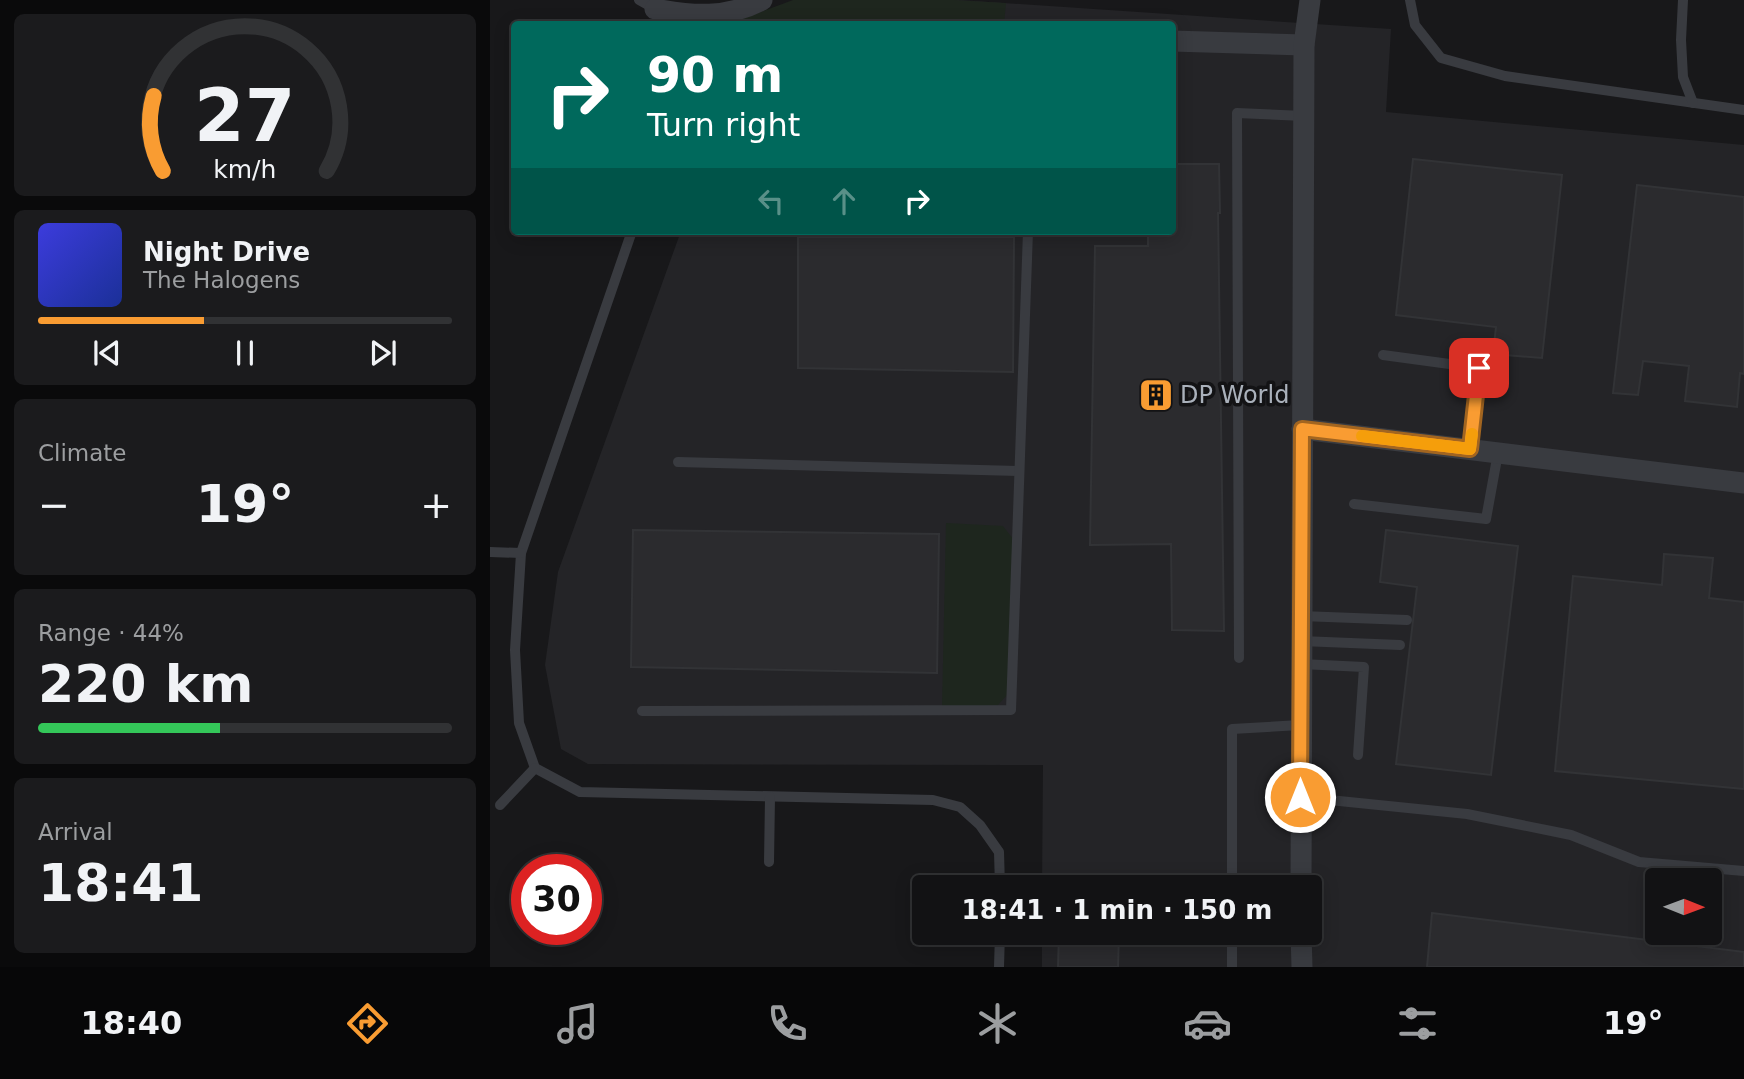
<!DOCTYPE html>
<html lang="en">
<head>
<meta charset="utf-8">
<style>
  body { margin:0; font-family:"DejaVu Sans",sans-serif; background:#1b1b1d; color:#f1f3f6; height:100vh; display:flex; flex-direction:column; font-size:26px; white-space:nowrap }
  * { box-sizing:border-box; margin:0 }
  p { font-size:23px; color:#9c9ea0 }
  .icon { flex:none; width:38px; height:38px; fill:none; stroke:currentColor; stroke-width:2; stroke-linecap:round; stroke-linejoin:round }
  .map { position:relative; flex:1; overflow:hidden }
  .drawer { display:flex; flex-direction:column; gap:14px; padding:14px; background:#0a0a0b; width:490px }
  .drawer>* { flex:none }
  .banner { position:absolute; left:21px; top:21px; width:665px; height:214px; border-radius:7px; box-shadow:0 4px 18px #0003,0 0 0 2px #313234; background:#00695c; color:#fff; overflow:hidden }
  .needle { width:46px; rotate:91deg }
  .buttons { position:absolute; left:1155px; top:868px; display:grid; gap:14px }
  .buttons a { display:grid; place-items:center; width:77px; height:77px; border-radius:7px; background:#121214; box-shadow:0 4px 18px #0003,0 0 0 2px #313234; font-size:35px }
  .speed { position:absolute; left:21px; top:854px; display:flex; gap:14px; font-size:35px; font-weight:700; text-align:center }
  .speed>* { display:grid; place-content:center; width:91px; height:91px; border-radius:50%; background:#121214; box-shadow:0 4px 18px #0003,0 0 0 2px #313234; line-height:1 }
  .speed .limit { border:10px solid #d22; background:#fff; color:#111 }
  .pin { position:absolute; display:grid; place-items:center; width:60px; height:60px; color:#fff; margin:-30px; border-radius:14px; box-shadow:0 4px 10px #0006 }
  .me { position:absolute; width:77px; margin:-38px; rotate:0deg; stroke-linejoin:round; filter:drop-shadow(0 0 5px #0008) }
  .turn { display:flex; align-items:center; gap:24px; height:147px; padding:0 21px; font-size:32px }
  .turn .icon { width:91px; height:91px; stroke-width:2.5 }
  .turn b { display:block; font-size:49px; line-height:60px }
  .lanes { display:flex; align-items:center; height:66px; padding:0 21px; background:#0003; justify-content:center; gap:35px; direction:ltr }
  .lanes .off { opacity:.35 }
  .big { font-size:52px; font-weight:700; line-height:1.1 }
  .drawer .widget { flex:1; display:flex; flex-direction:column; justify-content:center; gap:10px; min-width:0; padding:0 24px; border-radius:10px; background:#1b1b1d }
  .drawer .dial { align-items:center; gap:0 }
  .dial svg { height:182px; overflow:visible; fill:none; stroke:#313234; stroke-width:7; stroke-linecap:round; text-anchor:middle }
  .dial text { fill:#f1f3f6; stroke:none }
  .song { display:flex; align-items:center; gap:21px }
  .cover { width:84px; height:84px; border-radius:10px; background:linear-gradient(135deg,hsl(240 70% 55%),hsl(230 70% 35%)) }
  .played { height:7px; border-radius:4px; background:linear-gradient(90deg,#f99c32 40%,#313234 40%) }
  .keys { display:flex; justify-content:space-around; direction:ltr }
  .heat { display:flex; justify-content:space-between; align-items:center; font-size:38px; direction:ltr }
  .charge { height:10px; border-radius:5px; background:linear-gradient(90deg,#34c759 44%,#313234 0) }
  .trip { position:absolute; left:422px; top:875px; width:410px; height:70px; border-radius:7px; background:#121214; box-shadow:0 4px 18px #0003,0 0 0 2px #313234; font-weight:700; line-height:70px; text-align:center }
  .tab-bar { display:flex; height:112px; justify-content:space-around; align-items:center; background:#070708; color:#9c9ea0 }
  .tab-bar .icon { width:49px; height:49px }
  .tab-bar .active { color:#f99c32 }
  .tab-bar b { font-size:32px; color:#f1f3f6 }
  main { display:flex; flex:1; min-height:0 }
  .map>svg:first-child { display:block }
  .built { fill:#242427; fill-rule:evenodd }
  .green { fill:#1e261e }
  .building { fill:#2b2b2e; stroke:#323336; stroke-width:2 }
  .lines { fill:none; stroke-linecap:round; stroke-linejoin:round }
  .service { stroke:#393b40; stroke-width:10 }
  .minor { stroke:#393b40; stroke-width:21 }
  .route-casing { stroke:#a26520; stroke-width:18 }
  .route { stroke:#f99c32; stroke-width:12 }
  .slow { stroke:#f59e0b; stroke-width:12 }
  .labels { text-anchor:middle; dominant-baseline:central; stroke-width:7; stroke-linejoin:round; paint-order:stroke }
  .poi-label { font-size:24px; fill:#aab1bb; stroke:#131315; text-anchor:start }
</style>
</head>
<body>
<main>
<section class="drawer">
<div class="widget dial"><svg viewBox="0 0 100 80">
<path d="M14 69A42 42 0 1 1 86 69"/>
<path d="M14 69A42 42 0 0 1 10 36" stroke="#f99c32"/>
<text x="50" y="56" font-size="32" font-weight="700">27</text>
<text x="50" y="72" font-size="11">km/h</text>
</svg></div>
<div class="widget">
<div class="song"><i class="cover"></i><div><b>Night Drive</b><p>The Halogens</p></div></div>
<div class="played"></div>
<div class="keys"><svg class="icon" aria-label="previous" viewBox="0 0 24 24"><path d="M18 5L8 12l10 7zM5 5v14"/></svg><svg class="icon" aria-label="pause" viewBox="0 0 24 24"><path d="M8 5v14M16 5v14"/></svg><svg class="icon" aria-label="next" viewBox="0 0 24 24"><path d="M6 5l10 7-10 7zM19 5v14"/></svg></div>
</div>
<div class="widget"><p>Climate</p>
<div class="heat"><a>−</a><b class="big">19°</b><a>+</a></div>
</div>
<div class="widget"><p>Range · 44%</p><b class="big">220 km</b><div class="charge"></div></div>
<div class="widget"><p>Arrival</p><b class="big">18:41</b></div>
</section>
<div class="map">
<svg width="1254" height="967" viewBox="0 0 1254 967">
  <rect width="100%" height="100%" fill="#18181a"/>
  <!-- built -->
  <path class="built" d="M339,0H469L901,29L896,112L1254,145V967H552V933H819V887H552L553,765L98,764L71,749L55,665L68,572L191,231H682V24H326ZM1167,880H1220V933H1167Z"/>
  <!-- green -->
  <g class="green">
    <path d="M303,0H464L516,3L514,24H238Z"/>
    <path d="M456,523L513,526L524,540L518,694L508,705L452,708Z"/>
  </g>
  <!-- building -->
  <g class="building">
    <path d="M923,159L1072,175L1052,358L1003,354L1006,327L906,315Z"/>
    <path d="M682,164H729L730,213H728L734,631L682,630L681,544L600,545L605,246H658V231H682Z"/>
    <path d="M1147,185L1254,197V374L1250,373L1247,407L1195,401L1199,366L1153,361L1148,395L1123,393Z"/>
    <path d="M308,237H524L523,372L308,368Z"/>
    <path d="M143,530L449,534L447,673L141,667Z"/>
    <path d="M896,530L1028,546L1001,775L906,764L927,587L890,582Z"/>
    <path d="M1174,554L1223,558L1219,598L1254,602V789L1065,771L1083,576L1172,585Z"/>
    <path d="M942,913L1254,952V967H937Z"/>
    <path d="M569,933H629L628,967H568Z"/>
  </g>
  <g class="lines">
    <!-- service -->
    <g class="service">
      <path d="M149,0L165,9L181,24"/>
      <path d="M920,0L925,25L951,58L1015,76L1254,110"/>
      <path d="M1193,0L1191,40L1193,77L1203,103"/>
      <path d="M142,231L31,553L25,650L29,723L45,768L90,792L443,800L470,807L490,825L509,852L510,887"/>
      <path d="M893,355L989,368L980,449"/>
      <path d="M188,462L529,471"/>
      <path d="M864,504L996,519L1008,453"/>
      <path d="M0,552L31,553"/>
      <path d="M811,616L917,620"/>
      <path d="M811,641L910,645"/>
      <path d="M749,658L747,113L814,116"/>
      <path d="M811,664L874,667L868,755"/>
      <path d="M152,711L521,710L538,231"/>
      <path d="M810,797L977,814L1081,835L1149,862L1254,871"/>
      <path d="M10,805L45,768"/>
      <path d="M279,862L280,797"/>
      <path d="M742,887V729L810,725"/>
      <path d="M509,967L510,933"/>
      <path d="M742,967V933"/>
    </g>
    <!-- minor -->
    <g class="minor">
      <path d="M165,9C202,16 237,19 272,0"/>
      <path d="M682,41L814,45"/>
      <path d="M812,429L1254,483"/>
      <path d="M811,887L814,45L820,0"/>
      <path d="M811,933L812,967"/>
    </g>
  </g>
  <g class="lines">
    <!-- route casing -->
    <g class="route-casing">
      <path id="route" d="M810,797L812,429L980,449L989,368"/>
    </g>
    <!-- route -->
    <use href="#route" class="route"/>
    <!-- slow -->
    <path class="slow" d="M872,436L980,449L982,434"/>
  </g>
  <!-- icons -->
  <defs>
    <g id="building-square" transform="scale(1.75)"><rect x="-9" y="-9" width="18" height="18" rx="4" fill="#f99c32" stroke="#131315"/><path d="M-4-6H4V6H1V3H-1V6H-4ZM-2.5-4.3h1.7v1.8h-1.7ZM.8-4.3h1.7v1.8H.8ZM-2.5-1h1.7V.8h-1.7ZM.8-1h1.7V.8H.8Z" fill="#111"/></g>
  </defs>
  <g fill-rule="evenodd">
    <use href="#building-square" x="666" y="395"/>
  </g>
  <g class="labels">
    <!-- poi labels -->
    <g class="poi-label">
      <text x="690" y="395">DP World</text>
    </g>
  </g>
</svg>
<div class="buttons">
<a><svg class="needle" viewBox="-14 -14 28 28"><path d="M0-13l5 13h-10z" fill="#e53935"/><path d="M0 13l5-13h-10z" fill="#9c9ea0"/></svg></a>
</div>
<div class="speed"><div class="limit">30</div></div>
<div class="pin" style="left:989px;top:368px;background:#d93025"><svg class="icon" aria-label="arrive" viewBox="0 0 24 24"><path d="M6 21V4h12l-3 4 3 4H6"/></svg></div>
<svg class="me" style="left:810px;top:797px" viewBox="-20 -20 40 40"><circle r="17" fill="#f99c32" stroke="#fff" stroke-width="3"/><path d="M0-11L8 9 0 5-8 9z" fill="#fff"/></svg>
<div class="trip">18:41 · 1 min · 150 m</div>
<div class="banner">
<div class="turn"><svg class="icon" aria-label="right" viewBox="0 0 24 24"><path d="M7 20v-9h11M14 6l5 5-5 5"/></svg><div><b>90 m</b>Turn right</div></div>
<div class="lanes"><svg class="icon off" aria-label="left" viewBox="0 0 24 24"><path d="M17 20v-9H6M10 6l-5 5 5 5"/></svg><svg class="icon off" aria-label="ahead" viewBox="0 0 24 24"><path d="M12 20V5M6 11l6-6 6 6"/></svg><svg class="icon" aria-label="right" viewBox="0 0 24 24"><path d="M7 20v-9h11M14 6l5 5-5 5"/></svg></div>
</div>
</div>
</main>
<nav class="tab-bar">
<b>18:40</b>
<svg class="icon active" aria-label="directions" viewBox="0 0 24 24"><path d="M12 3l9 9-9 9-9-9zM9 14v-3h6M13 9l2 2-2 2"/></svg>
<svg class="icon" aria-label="music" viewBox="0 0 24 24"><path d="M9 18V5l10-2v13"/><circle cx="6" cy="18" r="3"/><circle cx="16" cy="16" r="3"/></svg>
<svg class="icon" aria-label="phone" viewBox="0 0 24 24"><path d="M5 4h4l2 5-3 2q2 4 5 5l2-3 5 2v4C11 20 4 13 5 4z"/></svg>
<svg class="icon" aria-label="climate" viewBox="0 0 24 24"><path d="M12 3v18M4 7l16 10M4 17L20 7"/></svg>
<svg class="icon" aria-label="car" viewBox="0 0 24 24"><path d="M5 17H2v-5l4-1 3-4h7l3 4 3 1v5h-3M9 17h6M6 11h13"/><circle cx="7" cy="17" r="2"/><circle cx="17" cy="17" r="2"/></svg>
<svg class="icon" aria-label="filters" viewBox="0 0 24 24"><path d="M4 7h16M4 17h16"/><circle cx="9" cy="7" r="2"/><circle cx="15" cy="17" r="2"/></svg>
<b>19°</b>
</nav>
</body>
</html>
